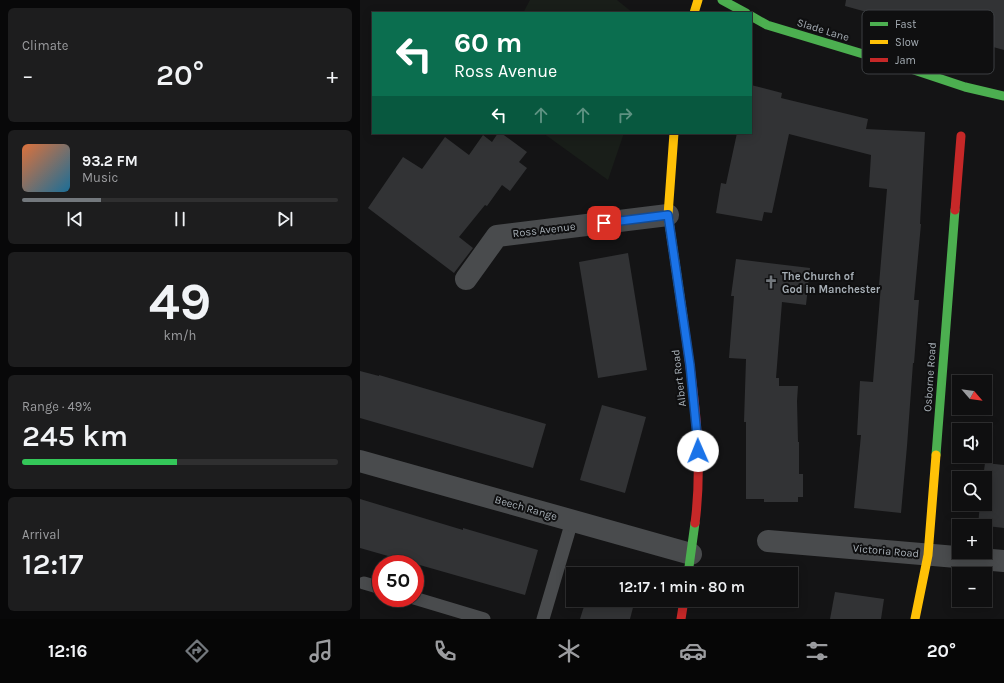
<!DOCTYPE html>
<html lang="en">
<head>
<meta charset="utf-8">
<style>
  body { margin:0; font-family:Karla,sans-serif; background:#1d1d1e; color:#f1f3f6; height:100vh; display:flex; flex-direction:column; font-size:15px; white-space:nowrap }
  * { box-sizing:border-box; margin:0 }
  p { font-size:13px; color:#9b9c9f }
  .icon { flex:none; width:22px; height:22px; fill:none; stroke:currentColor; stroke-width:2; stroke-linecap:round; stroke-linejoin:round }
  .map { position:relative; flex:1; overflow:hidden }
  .panel { display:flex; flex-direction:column; gap:8px; padding:8px; background:#080809; width:360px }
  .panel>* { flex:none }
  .top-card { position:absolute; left:12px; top:12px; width:380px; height:122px; border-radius:0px; box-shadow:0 2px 10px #0003,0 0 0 1px #2f2f30; background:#0b6e4f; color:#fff; overflow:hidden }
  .needle { width:26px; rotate:118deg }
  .fabs { position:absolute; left:592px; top:375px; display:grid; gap:8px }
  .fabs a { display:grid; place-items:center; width:40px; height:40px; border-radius:0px; background:#0f0f10; box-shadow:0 2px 10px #0003,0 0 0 1px #2f2f30; font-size:20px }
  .speed { position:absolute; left:12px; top:555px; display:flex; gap:8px; font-size:20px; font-weight:700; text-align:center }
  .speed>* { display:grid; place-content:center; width:52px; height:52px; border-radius:50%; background:#0f0f10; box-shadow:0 2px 10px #0003,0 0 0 1px #2f2f30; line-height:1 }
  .speed .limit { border:6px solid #d22; background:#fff; color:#111 }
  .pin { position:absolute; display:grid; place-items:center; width:34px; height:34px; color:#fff; margin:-17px; border-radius:8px; box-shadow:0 2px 6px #0006 }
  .me { position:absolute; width:44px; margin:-22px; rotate:359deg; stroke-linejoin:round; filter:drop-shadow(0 0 3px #0008) }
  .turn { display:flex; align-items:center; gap:14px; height:84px; padding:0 16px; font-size:18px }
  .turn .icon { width:52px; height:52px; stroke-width:2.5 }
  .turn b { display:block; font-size:28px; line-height:34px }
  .lanes { display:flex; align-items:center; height:38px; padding:0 16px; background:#0003; justify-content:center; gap:20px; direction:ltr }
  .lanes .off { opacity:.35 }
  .big { font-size:30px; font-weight:600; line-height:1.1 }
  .panel .tile { flex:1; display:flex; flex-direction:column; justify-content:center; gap:6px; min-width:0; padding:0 14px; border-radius:6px; background:#1d1d1e }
  .panel .dial { align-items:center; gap:0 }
  .dial b { font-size:52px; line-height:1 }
  .song { display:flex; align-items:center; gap:12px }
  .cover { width:48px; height:48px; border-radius:6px; background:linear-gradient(135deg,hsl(20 70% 55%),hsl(200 70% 35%)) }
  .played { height:4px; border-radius:2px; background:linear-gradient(90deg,#73787d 25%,#2f2f30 25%) }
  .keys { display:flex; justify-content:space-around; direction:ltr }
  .heat { display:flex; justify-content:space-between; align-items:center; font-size:22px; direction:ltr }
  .charge { height:6px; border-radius:3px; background:linear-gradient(90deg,#34c759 49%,#2f2f30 0) }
  .trip { position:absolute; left:206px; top:567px; width:232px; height:40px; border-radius:0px; background:#0f0f10; box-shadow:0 2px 10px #0003,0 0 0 1px #2f2f30; font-weight:600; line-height:40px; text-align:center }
  .menu { display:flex; height:64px; justify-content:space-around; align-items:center; background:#060606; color:#9b9c9f }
  .menu .icon { width:28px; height:28px }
  .menu .current { color:#73787d }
  .menu b { font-size:18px; color:#f1f3f6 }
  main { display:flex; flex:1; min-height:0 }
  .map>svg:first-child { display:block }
  .grass { fill:#191e19 }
  .building { fill:#323335 }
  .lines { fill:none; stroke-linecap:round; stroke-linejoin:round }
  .lane { stroke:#494b4d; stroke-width:13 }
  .street { stroke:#494b4d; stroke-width:22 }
  .fast { stroke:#4caf50; stroke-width:9 }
  .slow { stroke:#ffc107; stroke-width:9 }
  .jam { stroke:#c62828; stroke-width:9 }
  .route-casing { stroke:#114b97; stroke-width:10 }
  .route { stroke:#1a73e8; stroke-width:7 }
  .labels { text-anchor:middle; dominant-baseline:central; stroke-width:4; stroke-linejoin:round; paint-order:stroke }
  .street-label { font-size:11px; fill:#a6aeb5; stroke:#0f0f10 }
  .poi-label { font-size:11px; font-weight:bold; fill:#a6aeb5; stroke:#0f0f10; text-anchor:start }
  .key { fill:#0f0f10; stroke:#3c3f42; stroke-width:1 }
  .key-label { font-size:11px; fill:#a6aeb5 }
</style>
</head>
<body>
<main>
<section class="panel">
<div class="tile"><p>Climate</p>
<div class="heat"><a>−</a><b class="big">20°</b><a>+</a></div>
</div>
<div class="tile">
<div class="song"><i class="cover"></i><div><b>93.2 FM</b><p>Music</p></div></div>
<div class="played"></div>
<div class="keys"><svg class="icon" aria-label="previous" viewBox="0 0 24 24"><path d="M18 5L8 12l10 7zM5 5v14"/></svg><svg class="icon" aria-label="pause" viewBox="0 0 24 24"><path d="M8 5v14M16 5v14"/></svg><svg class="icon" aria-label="next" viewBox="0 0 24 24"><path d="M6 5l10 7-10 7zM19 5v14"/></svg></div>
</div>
<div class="tile dial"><b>49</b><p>km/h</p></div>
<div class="tile"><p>Range · 49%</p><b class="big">245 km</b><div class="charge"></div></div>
<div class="tile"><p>Arrival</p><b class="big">12:17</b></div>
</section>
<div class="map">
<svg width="644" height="619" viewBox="0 0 644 619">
  <rect width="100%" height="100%" fill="#141415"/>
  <!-- grass -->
  <g class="grass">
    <path d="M170,0H257L273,13H163Z"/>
    <path d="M183,133H264L248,180Z"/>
  </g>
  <!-- building -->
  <g class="building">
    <path d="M486,0H644V50L485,6Z"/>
    <path d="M391,85L422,93L421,98L508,119L506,129L565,132L560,224H561L554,300H559L554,363H553L547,446L541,513L494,508L501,435H497L500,381L513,382L521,285H519L527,189L509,187L511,155L429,134L412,213L404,212L402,221L356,213L361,183L366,184L377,133H391Z"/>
    <path d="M138,133H141L167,152L159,162L167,168L150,191L142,185L127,206L125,205L99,237L113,248L94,273L8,208L43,157L62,169L85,137L109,155L123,135L132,142Z"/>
    <path d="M268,253L287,370L238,378L219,262Z"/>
    <path d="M376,259L450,268L446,305L422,302L416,378H419V386H438L437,401L438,442H439V474H443V497H438V502H404V499H386V422H384L386,359L369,358L374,296H371Z"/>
    <path d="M0,371L19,376V375L186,424L173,468L0,418Z"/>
    <path d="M242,405L286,417L265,493L220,480Z"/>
    <path d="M625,463L644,465V528L618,525L620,504H625V478H623Z"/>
    <path d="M0,499L103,530V528L178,550L165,595L0,548Z"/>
    <path d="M475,592L524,599L521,619H470Z"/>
    <path d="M226,600H275L270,619H220Z"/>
  </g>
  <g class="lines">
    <!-- lane -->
    <g class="lane">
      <path d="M4,583L21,588"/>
      <path d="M54,598L124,619"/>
      <path d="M183,619L212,521"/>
    </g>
    <!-- street -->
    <g class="street">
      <path d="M106,279L137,236L308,215"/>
      <path d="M0,461L331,554"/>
      <path d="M408,541L644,561"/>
    </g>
    <!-- fast -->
    <g class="fast">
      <path d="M362,0L386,13"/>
      <path d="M391,16L407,25L533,63L605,87L644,96"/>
      <path d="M576,455L595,210"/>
      <path d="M328,574L335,523"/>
    </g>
    <!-- slow -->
    <g class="slow">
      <path d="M334,13L338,0"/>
      <path d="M314,133L308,215L323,317"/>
      <path d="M555,619L568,555L576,455"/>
    </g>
    <!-- jam -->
    <g class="jam">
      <path d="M595,210L601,136"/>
      <path d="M323,317C333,385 344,455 335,523"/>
      <path d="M321,619L324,600"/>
    </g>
  </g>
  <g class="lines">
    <!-- route casing -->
    <g class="route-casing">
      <path id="route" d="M244,223L308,215L330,365L337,435L338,451"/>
    </g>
    <!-- route -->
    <use href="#route" class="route"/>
  </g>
  <!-- icons -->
  <defs>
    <g id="church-bare" transform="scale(1.08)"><path d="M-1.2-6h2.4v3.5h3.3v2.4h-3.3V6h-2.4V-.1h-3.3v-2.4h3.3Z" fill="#73787d" stroke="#0f0f10" stroke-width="2.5" paint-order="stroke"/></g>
  </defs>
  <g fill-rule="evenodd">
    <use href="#church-bare" x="411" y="282"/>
  </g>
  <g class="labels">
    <!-- street labels -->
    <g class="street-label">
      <text transform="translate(463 30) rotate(17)">Slade Lane</text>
      <text transform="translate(184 230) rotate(-7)">Ross Avenue</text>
      <text transform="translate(570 377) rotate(-86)">Osborne Road</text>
      <text transform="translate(319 378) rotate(-97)">Albert Road</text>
      <text transform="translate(166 508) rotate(16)">Beech Range</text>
      <text transform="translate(526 551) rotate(5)">Victoria Road</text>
    </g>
    <!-- poi labels -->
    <g class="poi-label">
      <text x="422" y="276">The Church of<tspan x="422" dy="13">God in Manchester</tspan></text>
    </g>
  </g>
  <!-- legend -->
  <rect x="502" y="10" width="132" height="64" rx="6" class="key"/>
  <rect x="510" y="22" width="18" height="4" fill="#4caf50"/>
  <rect x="510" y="40" width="18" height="4" fill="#ffc107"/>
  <rect x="510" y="58" width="18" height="4" fill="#c62828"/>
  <g class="key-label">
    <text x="535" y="28">Fast</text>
    <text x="535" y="46">Slow</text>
    <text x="535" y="64">Jam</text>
  </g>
</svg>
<div class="fabs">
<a><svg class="needle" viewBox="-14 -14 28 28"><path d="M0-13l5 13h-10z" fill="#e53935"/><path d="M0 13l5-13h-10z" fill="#9b9c9f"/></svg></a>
<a><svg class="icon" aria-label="sound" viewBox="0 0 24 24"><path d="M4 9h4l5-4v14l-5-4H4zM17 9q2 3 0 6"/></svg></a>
<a><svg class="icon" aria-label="search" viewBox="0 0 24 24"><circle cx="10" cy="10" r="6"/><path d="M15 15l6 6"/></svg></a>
<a>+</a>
<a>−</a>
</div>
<div class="speed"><div class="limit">50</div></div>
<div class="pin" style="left:244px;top:223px;background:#d93025"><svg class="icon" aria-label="arrive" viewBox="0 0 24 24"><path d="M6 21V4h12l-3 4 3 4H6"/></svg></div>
<svg class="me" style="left:338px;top:451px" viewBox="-20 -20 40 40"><circle r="19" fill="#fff"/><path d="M0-13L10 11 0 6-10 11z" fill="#1a73e8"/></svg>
<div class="trip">12:17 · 1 min · 80 m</div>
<div class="top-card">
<div class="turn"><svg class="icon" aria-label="left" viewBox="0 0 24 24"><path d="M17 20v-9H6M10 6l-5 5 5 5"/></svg><div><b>60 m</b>Ross Avenue</div></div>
<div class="lanes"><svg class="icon" aria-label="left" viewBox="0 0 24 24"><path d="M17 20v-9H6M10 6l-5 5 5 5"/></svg><svg class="icon off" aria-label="ahead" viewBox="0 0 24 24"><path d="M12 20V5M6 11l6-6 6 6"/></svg><svg class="icon off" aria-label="ahead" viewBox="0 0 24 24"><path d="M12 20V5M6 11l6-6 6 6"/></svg><svg class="icon off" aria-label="right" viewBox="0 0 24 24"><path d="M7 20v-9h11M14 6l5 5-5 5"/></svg></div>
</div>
</div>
</main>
<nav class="menu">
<b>12:16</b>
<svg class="icon current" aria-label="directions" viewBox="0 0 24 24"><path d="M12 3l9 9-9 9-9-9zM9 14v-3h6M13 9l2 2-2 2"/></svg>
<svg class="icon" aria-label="music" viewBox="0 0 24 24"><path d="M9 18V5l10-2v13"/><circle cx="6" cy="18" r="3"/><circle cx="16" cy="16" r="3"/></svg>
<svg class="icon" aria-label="phone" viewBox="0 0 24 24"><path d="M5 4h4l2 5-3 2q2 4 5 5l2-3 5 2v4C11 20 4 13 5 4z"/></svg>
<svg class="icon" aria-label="climate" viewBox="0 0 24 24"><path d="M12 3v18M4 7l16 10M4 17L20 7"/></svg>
<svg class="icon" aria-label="car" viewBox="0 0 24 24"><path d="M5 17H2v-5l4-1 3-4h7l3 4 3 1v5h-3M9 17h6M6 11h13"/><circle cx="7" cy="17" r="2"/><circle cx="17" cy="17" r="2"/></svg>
<svg class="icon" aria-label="filters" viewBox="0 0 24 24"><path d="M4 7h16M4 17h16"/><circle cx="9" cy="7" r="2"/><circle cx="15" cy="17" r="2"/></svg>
<b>20°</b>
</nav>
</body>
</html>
